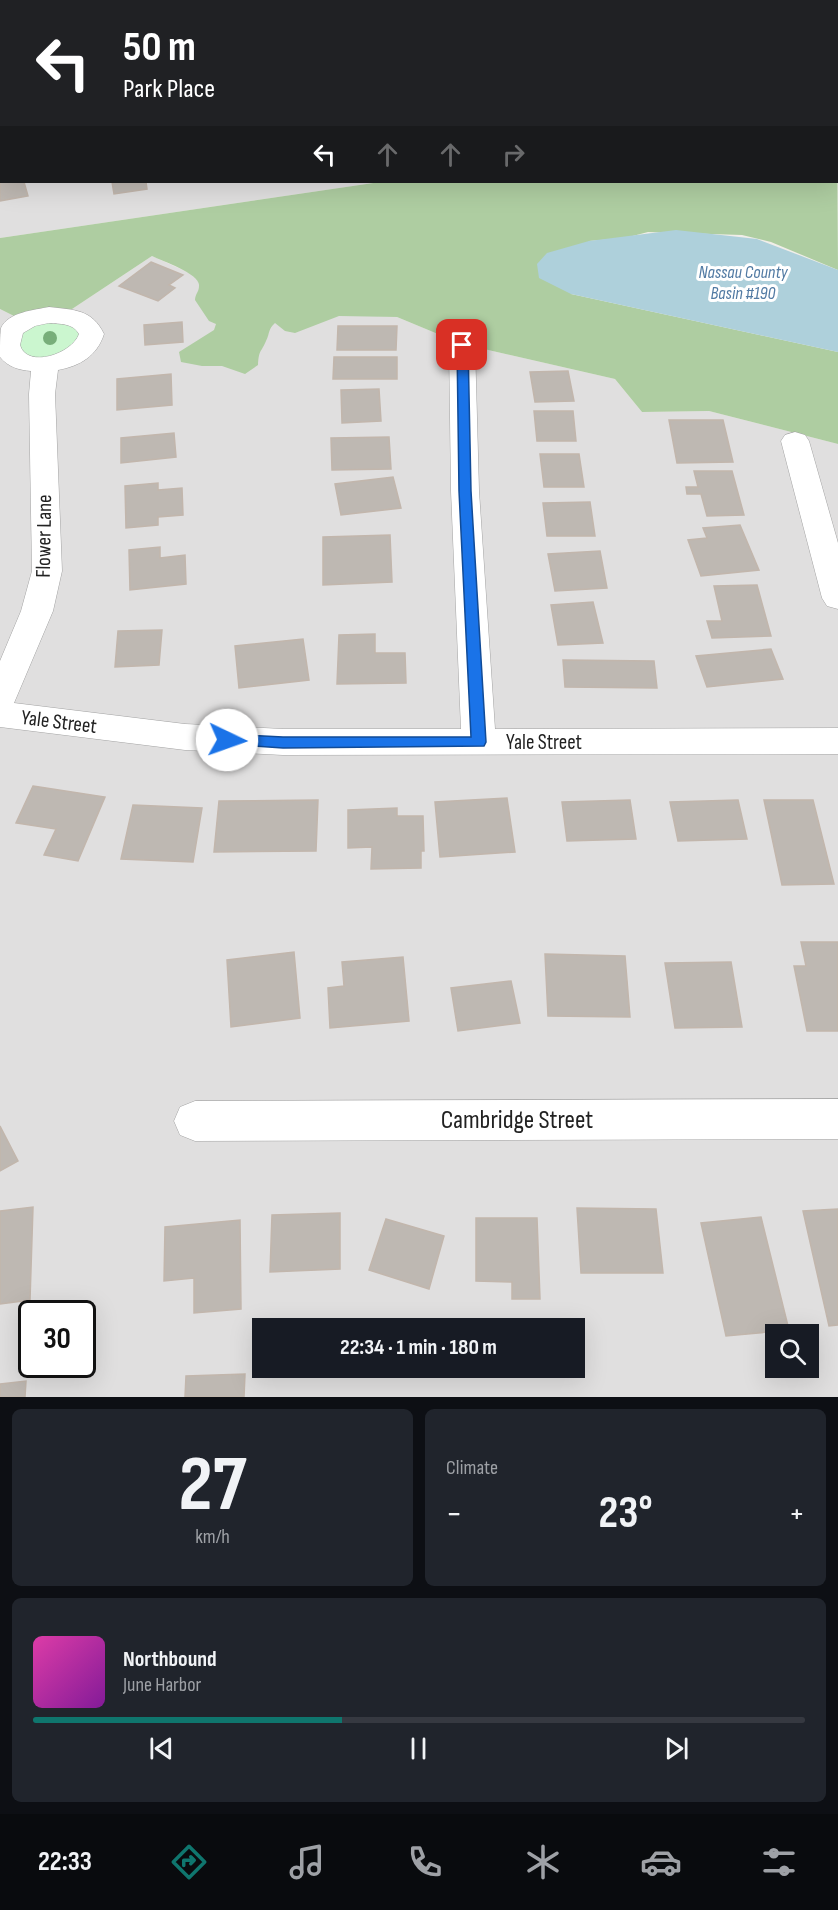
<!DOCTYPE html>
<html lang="en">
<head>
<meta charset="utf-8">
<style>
  body { margin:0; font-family:"Sofia Sans Condensed",sans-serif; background:#20242c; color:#f1f3f6; height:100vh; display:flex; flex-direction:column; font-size:22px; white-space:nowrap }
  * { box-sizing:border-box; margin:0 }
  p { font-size:20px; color:#9ea1a6 }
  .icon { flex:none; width:33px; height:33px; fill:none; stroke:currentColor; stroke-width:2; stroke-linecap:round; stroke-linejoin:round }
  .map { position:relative; height:1397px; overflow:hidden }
  .drawer { display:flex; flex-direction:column; gap:12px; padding:12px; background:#0d0f14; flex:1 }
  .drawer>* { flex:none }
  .guide { position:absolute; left:0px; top:0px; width:838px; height:183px; box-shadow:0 6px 24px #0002; background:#202124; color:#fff; overflow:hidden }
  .controls { position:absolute; left:765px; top:1324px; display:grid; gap:12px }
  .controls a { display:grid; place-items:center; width:54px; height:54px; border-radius:0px; background:#171b24; box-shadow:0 6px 24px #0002; font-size:30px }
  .speed { position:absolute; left:18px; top:1300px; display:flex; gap:12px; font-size:30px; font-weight:700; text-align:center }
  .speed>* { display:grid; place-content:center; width:78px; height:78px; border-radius:50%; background:#171b24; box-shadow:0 6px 24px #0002; line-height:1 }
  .speed .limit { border:3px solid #111; border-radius:9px; background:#fff; color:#111 }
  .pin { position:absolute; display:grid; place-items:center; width:51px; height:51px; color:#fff; margin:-26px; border-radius:12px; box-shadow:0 3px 9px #0006 }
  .me { position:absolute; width:66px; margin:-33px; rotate:93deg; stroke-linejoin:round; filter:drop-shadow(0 0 4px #0008) }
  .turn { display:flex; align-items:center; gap:21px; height:126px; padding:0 24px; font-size:27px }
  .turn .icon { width:78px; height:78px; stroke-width:2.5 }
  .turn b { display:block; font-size:42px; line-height:51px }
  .lanes { display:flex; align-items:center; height:57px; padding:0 24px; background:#0003; justify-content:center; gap:30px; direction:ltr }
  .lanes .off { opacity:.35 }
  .big { font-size:45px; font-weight:700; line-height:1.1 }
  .drawer .tile { flex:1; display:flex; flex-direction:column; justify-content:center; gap:9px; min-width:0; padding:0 21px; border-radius:9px; background:#20242c }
  .drawer .dial { align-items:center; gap:0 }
  .dial b { font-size:78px; line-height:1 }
  .song { display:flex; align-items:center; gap:18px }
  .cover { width:72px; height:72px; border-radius:9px; background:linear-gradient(135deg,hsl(320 70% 55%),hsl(290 70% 35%)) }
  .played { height:6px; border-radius:3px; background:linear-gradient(90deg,#0f766e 40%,#363941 40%) }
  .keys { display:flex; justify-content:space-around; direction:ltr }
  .heat { display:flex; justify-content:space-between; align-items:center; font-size:33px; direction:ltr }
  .drawer .tiles { flex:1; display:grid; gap:12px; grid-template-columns:1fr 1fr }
  .tile:last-child { grid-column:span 2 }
  .trip { position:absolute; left:252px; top:1318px; width:333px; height:60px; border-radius:0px; background:#171b24; box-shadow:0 6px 24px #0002; font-weight:700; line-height:60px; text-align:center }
  .tabs { display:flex; height:96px; justify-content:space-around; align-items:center; background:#090b0e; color:#9ea1a6 }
  .tabs .icon { width:42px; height:42px }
  .tabs .selected { color:#0f766e }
  .tabs b { font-size:27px; color:#f1f3f6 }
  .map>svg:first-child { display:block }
  .residential { fill:#e0dfdf; fill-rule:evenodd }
  .forest { fill:#aecda1 }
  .park { fill:#cbf6cf }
  .water { fill:#aed0db }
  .building { fill:#beb8b2; stroke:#c2b6ac; stroke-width:1.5 }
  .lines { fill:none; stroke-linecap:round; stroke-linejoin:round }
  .minor-casing { stroke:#a3a3a3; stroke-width:1 }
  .minor { fill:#fff; fill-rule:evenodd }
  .tree { fill:#78ae7a }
  .route { fill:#1a73e8; stroke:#114b97; stroke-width:1.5 }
  .labels { text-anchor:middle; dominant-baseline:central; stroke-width:6; stroke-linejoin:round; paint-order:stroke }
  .far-water-label { font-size:18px; font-style:italic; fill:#517aa3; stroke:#fff }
  .street-label { font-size:21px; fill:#222; stroke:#fff }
  .near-street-label { font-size:26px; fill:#222; stroke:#fff }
</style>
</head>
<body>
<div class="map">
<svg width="838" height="1397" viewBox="0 0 838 1397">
  <rect width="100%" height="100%" fill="#f1eee9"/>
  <!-- residential -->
  <g class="residential">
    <path d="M0,0H780L782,1L2,2V182H380L0,238Z"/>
    <path d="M152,256L273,311L397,317L462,344L615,379L642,412L709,411L838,444V1397H0V309L24,321L63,315ZM32,1314H82V1365H32ZM262,1329H574V1368H262ZM776,1335H808V1368H776Z"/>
  </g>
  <!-- forest -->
  <path class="forest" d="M837,105L838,270L771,242L742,235L648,232L625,238L589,241L571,294L838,352V444L709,411L642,412L615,379L462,344L397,317L339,316L295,333L285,331L275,323C268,329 270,333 266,341C261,353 259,349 258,365L245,374L222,366H202L181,362L179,352L214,330L216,324L209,321L195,300C195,294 199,292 199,286C201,274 162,261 152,256L63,315L24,321L0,309V238L380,182H837Z"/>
  <!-- park -->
  <path class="park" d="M76,318L89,346L32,364L8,335L14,328Z"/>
  <!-- water -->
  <path class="water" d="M676,230L757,239L838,270V352L571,294L539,278L537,264L547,253L589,241Z"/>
  <!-- building -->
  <g class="building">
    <path d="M0,173L2,182H24L28,196L0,201Z"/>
    <path d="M112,182H146L147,189L114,194Z"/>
    <path d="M151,262L183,275L169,285L175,288L158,301L119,286Z"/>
    <path d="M182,322L183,342L145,345L144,325Z"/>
    <path d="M338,326H397L396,350H337Z"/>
    <path d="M334,357H397V379H333Z"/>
    <path d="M568,371L574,401L535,402L530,372Z"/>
    <path d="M171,374L172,405L117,410V379Z"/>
    <path d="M379,389L381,421L342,423L341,390Z"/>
    <path d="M534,411H573L576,441H537Z"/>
    <path d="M669,420H723L733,462L677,463Z"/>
    <path d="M174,433L176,457L121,463V438Z"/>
    <path d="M389,437L391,469L332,470L331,438Z"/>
    <path d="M540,454H579L584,487H544Z"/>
    <path d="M694,471H732L744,515L707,516L701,494H687L686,487H698Z"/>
    <path d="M393,477L401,508L341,515L335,484Z"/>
    <path d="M158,483V490L182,488L183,515L158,517V525L126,528L125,486Z"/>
    <path d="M590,502L595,536H547L543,503Z"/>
    <path d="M740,525L759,570L701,576L688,540L707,538L703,528Z"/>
    <path d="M390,535L392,582L323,585V537Z"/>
    <path d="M160,547V558L185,555L186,584L130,590L129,550Z"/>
    <path d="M600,551L607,588L555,591L548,554Z"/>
    <path d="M757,585L771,636L712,638L707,621H722L714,586Z"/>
    <path d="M593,602L603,643L558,645L551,605Z"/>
    <path d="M162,630L159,665L115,667L118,631Z"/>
    <path d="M375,634V653H405L406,683L337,684L339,635Z"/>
    <path d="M303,639L309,680L239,688L235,646Z"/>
    <path d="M771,649L783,679L707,687L696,656Z"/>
    <path d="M563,660L654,661L657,688L565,687Z"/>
    <path d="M33,786L105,797L78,861L44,855L56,829L16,823Z"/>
    <path d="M507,798L515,852L440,857L435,802Z"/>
    <path d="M318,800L316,851L214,852L219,801Z"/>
    <path d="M630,800L636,839L567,841L562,802Z"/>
    <path d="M738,800L747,839L678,841L670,802Z"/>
    <path d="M764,800H813L834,884L782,885Z"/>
    <path d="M133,805L202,808L193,862L121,859Z"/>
    <path d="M397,808V816H423L424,851H421V868L371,869L372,847L348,848V810Z"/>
    <path d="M801,942H838V1031H807L794,966H806Z"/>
    <path d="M294,952L300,1018L231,1027L227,960Z"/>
    <path d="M545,954L625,956L630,1017L548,1016Z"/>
    <path d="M403,957L409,1021L330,1028L328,988L344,986L342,962Z"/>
    <path d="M731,962L742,1027L675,1028L665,963Z"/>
    <path d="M511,981L520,1023L458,1031L451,988Z"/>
    <path d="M0,1126L18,1161L0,1171Z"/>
    <path d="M33,1207L30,1300L0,1304V1211Z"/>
    <path d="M577,1208L656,1209L663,1273H581Z"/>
    <path d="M838,1209V1325L829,1326L803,1211Z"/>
    <path d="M340,1213V1269L270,1272L272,1215Z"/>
    <path d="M761,1217L789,1330L726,1336L701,1223Z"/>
    <path d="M476,1218H537L540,1299H512V1282L476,1281Z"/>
    <path d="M386,1219L444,1236L429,1289L369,1270Z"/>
    <path d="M240,1220L241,1309L194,1313V1278L164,1281L165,1227Z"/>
    <path d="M245,1374L244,1397H185L186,1376Z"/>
    <path d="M26,1381L25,1397H0V1384Z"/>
  </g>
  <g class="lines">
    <!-- minor casing -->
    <g class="minor-casing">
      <g id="minor">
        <path d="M90,0H119L89,2Z"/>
        <path d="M2,8V20L0,21V9Z"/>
        <rect x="837" y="13" width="1" height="12"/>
        <rect x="0" y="139" width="2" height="14"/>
        <path d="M49,307C74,310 92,309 104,334C97,356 80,366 58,370L55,394L62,571L53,611L14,703L185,724L283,729H461L451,491L449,345L453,339L462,337L471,339L475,345L479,491L495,729L838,728V754L283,755L185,750L0,727V661L21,611L32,571L29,394L31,371C19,370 8,367 0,357C0,348 0,335 1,328C8,312 35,310 49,307ZM49,323C60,324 73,323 79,334C72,354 27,369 20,345L23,333L35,326Z"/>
        <path d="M795,432L805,435L809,441L838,543V609L827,606L822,598L781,441L785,435Z"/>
        <path d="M838,1099V1139L195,1141L180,1135L174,1121L180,1107L195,1101Z"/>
      </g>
    </g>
    <!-- minor -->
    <use href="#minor" class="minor"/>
  </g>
  <!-- trees -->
  <circle class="tree" cx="50" cy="338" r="7"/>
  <!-- route -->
  <path class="route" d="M462,342L468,345L471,491L486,742L484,746L283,748L222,744L220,740L227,734L283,737H471L459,491L457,345Z"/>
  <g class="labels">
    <!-- far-water labels -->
    <g class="far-water-label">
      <text x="743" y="272">Nassau County<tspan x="743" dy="21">Basin #190</tspan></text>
    </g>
    <!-- street labels -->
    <g class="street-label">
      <text transform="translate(44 536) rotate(-89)">Flower Lane</text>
      <text transform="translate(59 722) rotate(7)">Yale Street</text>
      <text x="544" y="742">Yale Street</text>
    </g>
    <!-- near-street labels -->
    <g class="near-street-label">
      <text x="517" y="1120">Cambridge Street</text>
    </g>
  </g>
</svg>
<div class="controls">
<a><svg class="icon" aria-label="search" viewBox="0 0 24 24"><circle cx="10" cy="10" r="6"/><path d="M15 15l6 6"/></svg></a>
</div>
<div class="speed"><div class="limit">30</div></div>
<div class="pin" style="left:462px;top:345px;background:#d93025"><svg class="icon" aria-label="arrive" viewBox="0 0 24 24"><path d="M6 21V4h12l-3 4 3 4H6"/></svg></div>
<svg class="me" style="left:227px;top:740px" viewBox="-20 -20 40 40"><circle r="19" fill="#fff"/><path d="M0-13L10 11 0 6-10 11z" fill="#1a73e8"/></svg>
<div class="trip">22:34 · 1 min · 180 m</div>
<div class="guide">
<div class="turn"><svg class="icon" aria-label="left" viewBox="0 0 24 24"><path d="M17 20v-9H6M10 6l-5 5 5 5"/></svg><div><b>50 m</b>Park Place</div></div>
<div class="lanes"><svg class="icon" aria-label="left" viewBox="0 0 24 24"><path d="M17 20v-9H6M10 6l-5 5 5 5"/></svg><svg class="icon off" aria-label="ahead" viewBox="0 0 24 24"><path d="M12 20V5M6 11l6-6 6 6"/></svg><svg class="icon off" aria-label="ahead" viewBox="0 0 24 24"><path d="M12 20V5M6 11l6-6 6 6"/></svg><svg class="icon off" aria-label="right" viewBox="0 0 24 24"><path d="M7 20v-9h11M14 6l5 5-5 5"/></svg></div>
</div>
</div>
<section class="drawer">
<div class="tiles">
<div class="tile dial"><b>27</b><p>km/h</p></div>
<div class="tile"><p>Climate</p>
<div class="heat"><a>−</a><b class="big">23°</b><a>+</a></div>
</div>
<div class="tile">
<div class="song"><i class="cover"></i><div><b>Northbound</b><p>June Harbor</p></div></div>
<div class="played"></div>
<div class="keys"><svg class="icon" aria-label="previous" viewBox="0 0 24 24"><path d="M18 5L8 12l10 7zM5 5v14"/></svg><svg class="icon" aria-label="pause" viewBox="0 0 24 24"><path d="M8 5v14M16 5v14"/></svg><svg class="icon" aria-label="next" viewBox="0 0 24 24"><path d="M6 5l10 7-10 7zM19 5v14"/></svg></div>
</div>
</div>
</section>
<nav class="tabs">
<b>22:33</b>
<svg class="icon selected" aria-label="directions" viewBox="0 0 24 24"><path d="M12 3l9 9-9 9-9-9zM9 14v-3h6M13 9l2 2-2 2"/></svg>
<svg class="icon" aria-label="music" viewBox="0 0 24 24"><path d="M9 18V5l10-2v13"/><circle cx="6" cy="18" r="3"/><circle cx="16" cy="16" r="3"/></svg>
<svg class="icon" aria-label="phone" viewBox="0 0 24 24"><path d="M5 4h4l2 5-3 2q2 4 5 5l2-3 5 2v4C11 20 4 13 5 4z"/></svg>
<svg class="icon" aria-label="climate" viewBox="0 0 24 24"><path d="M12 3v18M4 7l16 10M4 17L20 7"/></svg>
<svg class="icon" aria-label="car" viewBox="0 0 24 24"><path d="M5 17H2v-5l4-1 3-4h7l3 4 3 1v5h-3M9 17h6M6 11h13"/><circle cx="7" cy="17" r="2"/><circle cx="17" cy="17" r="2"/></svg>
<svg class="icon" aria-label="filters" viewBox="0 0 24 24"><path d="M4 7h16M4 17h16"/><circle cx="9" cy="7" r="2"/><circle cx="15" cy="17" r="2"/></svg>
</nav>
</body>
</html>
